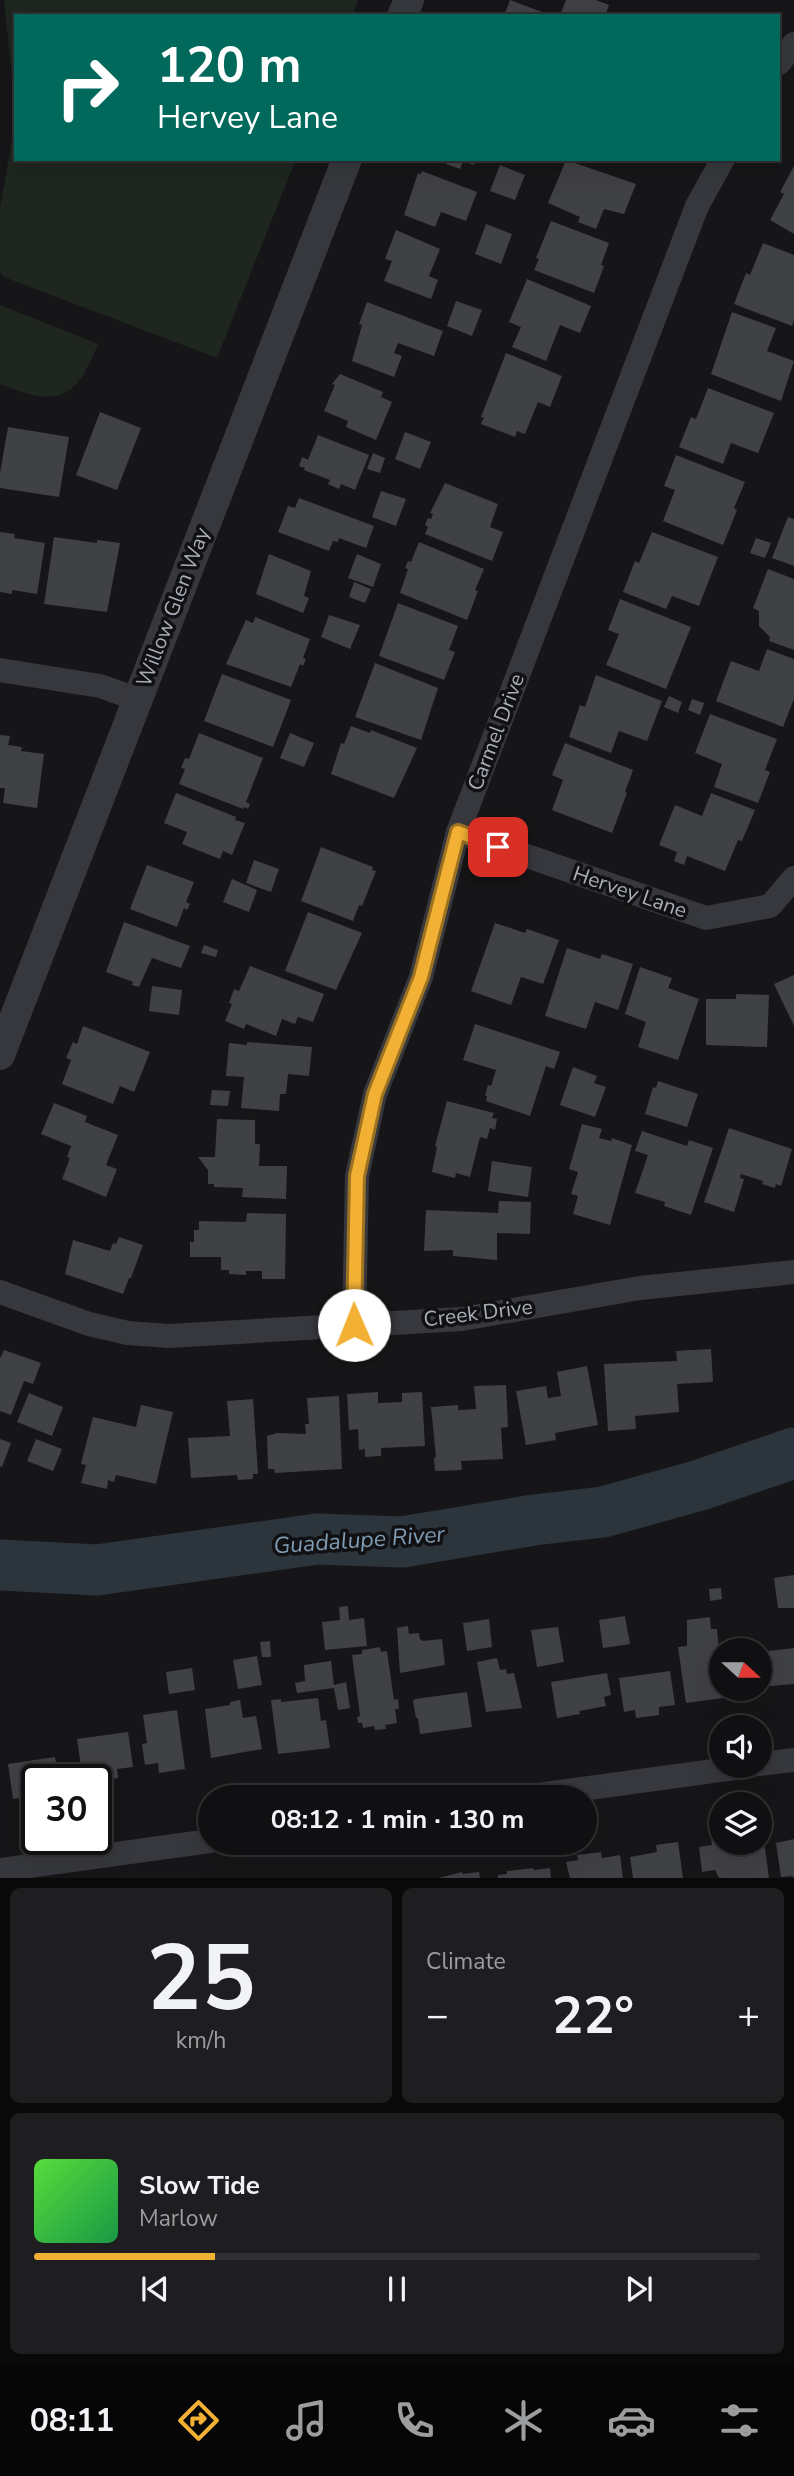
<!DOCTYPE html>
<html lang="en">
<head>
<meta charset="utf-8">
<style>
  body { margin:0; font-family:"Nunito Sans",sans-serif; background:#1e1e20; color:#f1f3f6; height:100vh; display:flex; flex-direction:column; font-size:26px; white-space:nowrap }
  * { box-sizing:border-box; margin:0 }
  p { font-size:23px; color:#9c9d9f }
  .icon { flex:none; width:38px; height:38px; fill:none; stroke:currentColor; stroke-width:2; stroke-linecap:round; stroke-linejoin:round }
  .map { position:relative; height:1878px; overflow:hidden }
  .drawer { display:flex; flex-direction:column; gap:10px; padding:10px; background:#09090a; flex:1 }
  .drawer>* { flex:none }
  .top-card { position:absolute; left:14px; top:14px; width:766px; height:147px; border-radius:0px; box-shadow:0 7px 28px #0002,0 0 0 2px #303032; background:#00695c; color:#fff; overflow:hidden }
  .needle { width:46px; rotate:111deg }
  .tools { position:absolute; left:709px; top:1638px; display:grid; gap:14px }
  .tools a { display:grid; place-items:center; width:63px; height:63px; border-radius:50%; background:#101012; box-shadow:0 7px 28px #0002,0 0 0 2px #303032; font-size:35px }
  .speed { position:absolute; left:21px; top:1764px; display:flex; gap:14px; font-size:35px; font-weight:700; text-align:center }
  .speed>* { display:grid; place-content:center; width:91px; height:91px; border-radius:50%; background:#101012; box-shadow:0 7px 28px #0002,0 0 0 2px #303032; line-height:1 }
  .speed .limit { border:4px solid #111; border-radius:10px; background:#fff; color:#111 }
  .pin { position:absolute; display:grid; place-items:center; width:60px; height:60px; color:#fff; margin:-30px; border-radius:14px; box-shadow:0 4px 10px #0006 }
  .me { position:absolute; width:77px; margin:-38px; rotate:359deg; stroke-linejoin:round; filter:drop-shadow(0 0 5px #0008) }
  .turn { display:flex; align-items:center; gap:24px; height:147px; padding:0 28px; font-size:32px }
  .turn .icon { width:91px; height:91px; stroke-width:2.5 }
  .turn b { display:block; font-size:49px; line-height:60px }
  .big { font-size:52px; font-weight:700; line-height:1.1 }
  .drawer .tile { flex:1; display:flex; flex-direction:column; justify-content:center; gap:10px; min-width:0; padding:0 24px; border-radius:10px; background:#1e1e20 }
  .drawer .dial { align-items:center; gap:0 }
  .dial b { font-size:91px; line-height:1 }
  .song { display:flex; align-items:center; gap:21px }
  .cover { width:84px; height:84px; border-radius:10px; background:linear-gradient(135deg,hsl(110 70% 55%),hsl(140 70% 35%)) }
  .played { height:7px; border-radius:4px; background:linear-gradient(90deg,#f2b134 25%,#303032 25%) }
  .keys { display:flex; justify-content:space-around; direction:ltr }
  .heat { display:flex; justify-content:space-between; align-items:center; font-size:38px; direction:ltr }
  .drawer .tiles { flex:1; display:grid; gap:10px; grid-template-columns:1fr 1fr }
  .tile:last-child { grid-column:span 2 }
  .trip { position:absolute; left:198px; top:1785px; width:399px; height:70px; border-radius:35px; background:#101012; box-shadow:0 7px 28px #0002,0 0 0 2px #303032; font-weight:700; line-height:70px; text-align:center }
  .menu { display:flex; height:112px; justify-content:space-around; align-items:center; background:#060607; color:#9c9d9f }
  .menu .icon { width:49px; height:49px }
  .menu .current { color:#f2b134 }
  .menu b { font-size:32px; color:#f1f3f6 }
  .map>svg:first-child { display:block }
  .green { fill:#1e261f }
  .lines { fill:none; stroke-linecap:round; stroke-linejoin:round }
  .river { stroke:#2c353c; stroke-width:51 }
  .building { fill:#404145 }
  .minor { stroke:#37383d; stroke-width:24 }
  .tertiary { stroke:#37383d; stroke-width:30 }
  .route-casing { stroke:#9d7322; stroke-width:18 }
  .route { stroke:#f2b134; stroke-width:12 }
  .labels { text-anchor:middle; dominant-baseline:central; stroke-width:7; stroke-linejoin:round; paint-order:stroke }
  .street-label { font-size:21px; fill:#a8adb8; stroke:#111113 }
  .water-label { font-size:23px; font-style:italic; fill:#7f9bb3; stroke:#111113 }
</style>
</head>
<body>
<div class="map">
<svg width="794" height="1878" viewBox="0 0 794 1878">
  <rect width="100%" height="100%" fill="#161618"/>
  <!-- green -->
  <g class="green">
    <path d="M4,0H358L352,16H16V159H296L217,358L4,277L0,272V209L12,139L13,88Z"/>
    <path d="M0,305L98,344C75,402 57,407 0,384Z"/>
  </g>
  <g class="lines">
    <!-- river -->
    <path class="river" d="M0,1565L97,1570L317,1539L402,1542L534,1520L603,1512L700,1485L794,1453"/>
  </g>
  <!-- building -->
  <g class="building">
    <path d="M510,0L550,15V16H504Z"/>
    <path d="M566,0H596L609,5L605,16H568L561,13Z"/>
    <path d="M448,159H476L474,165L463,161L460,169L446,164Z"/>
    <path d="M566,160L636,184L624,214L604,209L596,229L578,222L580,217L548,203Z"/>
    <path d="M500,165L525,175L515,200L490,191Z"/>
    <path d="M794,166V234L770,220L784,194L780,192Z"/>
    <path d="M422,171L477,192L466,221L441,212L435,227L404,215L418,173L421,174Z"/>
    <path d="M551,221L609,243L601,265L604,266L594,293L534,270L539,259L536,258Z"/>
    <path d="M486,224L512,234L501,264L475,254Z"/>
    <path d="M396,230L440,249L429,276L438,280L431,299L384,281L392,261L385,259Z"/>
    <path d="M763,243L794,255V320L792,326L734,304L746,273L750,275Z"/>
    <path d="M527,279L591,306L580,333L560,325L546,361L512,347L521,327L509,322Z"/>
    <path d="M456,301L482,310L472,336L447,326Z"/>
    <path d="M367,302L443,331L434,356L398,343L394,353L402,356L394,377L352,361L362,325L359,324Z"/>
    <path d="M732,312L776,328L767,351L794,361L781,401L711,374Z"/>
    <path d="M506,353L562,376L550,407L538,402L525,434L517,431L515,437L481,424L484,418L481,417Z"/>
    <path d="M340,374L383,392L381,397L392,402L376,440L346,427L348,421L324,411L335,385L332,384Z"/>
    <path d="M708,388L774,413L758,453L731,443L723,464L679,447L691,417L696,419Z"/>
    <path d="M100,412L141,428L117,490L76,475Z"/>
    <path d="M8,427L69,437L59,497L0,488V473Z"/>
    <path d="M405,432L431,442L420,469L395,459Z"/>
    <path d="M318,435L369,455L355,490L341,484L339,489L328,484L330,480L304,470L305,468L299,466L302,457L308,460Z"/>
    <path d="M373,453L385,458L380,473L367,469Z"/>
    <path d="M676,455L745,482L734,508L737,510L723,545L663,521L675,490L664,486Z"/>
    <path d="M445,483L498,504L490,527L503,532L492,561L425,534L428,527L425,525L428,518L431,519L433,514L430,513Z"/>
    <path d="M381,491L406,499L396,526L372,517Z"/>
    <path d="M299,498L374,526L366,548L339,538L338,542L333,541L329,551L278,532L288,506L295,508Z"/>
    <path d="M788,517L794,519V566L772,558Z"/>
    <path d="M0,532L15,534L14,538L45,543L37,594L12,590V594L0,592Z"/>
    <path d="M652,532L718,557L699,606L672,596L666,609L623,592L635,561L639,563Z"/>
    <path d="M54,537L97,543V540L120,543L107,612L44,604Z"/>
    <path d="M756,538L771,543L765,558L750,553Z"/>
    <path d="M419,542L484,569L475,590L478,591L467,620L400,593L408,569L405,568L408,561L411,562Z"/>
    <path d="M269,554L311,571L304,596L309,598L303,613L256,594Z"/>
    <path d="M357,554L381,564L373,587L348,578Z"/>
    <path d="M768,569L794,579V650L769,641L770,637L759,626V611L753,608Z"/>
    <path d="M354,582L371,589L365,603L349,597Z"/>
    <path d="M620,599L691,627L666,689L606,665L619,634L608,630Z"/>
    <path d="M398,603L458,626L449,650L455,652L444,680L379,656Z"/>
    <path d="M329,615L360,625L350,649L321,637Z"/>
    <path d="M255,617L310,639L303,658L306,659L303,666L300,664L291,687L226,664L246,620L253,623Z"/>
    <path d="M767,649L794,659V699L783,727L716,701L731,661L759,671Z"/>
    <path d="M375,663L438,688L421,740L355,717Z"/>
    <path d="M222,674L291,700L273,747L204,721Z"/>
    <path d="M596,675L662,701L647,741L619,731L611,753L569,737L580,705L585,707Z"/>
    <path d="M669,696L682,702L678,713L664,707Z"/>
    <path d="M692,699L704,703L700,715L688,710Z"/>
    <path d="M710,714L777,739L765,770L770,772L758,803L714,787L722,764L695,753Z"/>
    <path d="M351,726L370,733L371,730L417,748L394,798L331,774L341,743L344,744Z"/>
    <path d="M199,733L263,758L246,802L250,804L248,809L244,807L243,809L179,784L185,769L181,768L185,758L189,759Z"/>
    <path d="M290,733L314,743L304,767L280,758Z"/>
    <path d="M0,735L10,736L8,745L22,747L21,751L44,754L37,808L3,803L5,788H0Z"/>
    <path d="M565,743L633,770L625,792L627,793L612,833L552,810L563,780L552,775Z"/>
    <path d="M176,793L236,817L235,820L245,823L232,855L223,851L220,859L182,844L187,832L164,823Z"/>
    <path d="M711,793L755,810L742,841L738,840L725,871L687,856L684,865L674,861L677,852L659,845L675,805L702,816Z"/>
    <path d="M321,847L373,867L372,870L376,871L362,906L359,905L353,921L301,901Z"/>
    <path d="M254,860L279,869L271,892L246,883Z"/>
    <path d="M147,865L194,882L186,902L190,904L187,910L184,908L177,927L130,909Z"/>
    <path d="M232,879L257,890L249,912L223,902Z"/>
    <path d="M308,912L362,933L336,990L285,971Z"/>
    <path d="M124,922L190,946L181,968L152,958L139,987L132,985L133,982L106,972Z"/>
    <path d="M495,923L525,933L527,929L559,940L543,984L521,977L511,1005L471,991Z"/>
    <path d="M204,945L218,950L216,957L201,953Z"/>
    <path d="M567,948L600,959L602,954L633,964L618,1010L595,1002L586,1029L545,1016Z"/>
    <path d="M250,966L324,994L313,1022L298,1017L295,1024L282,1019L276,1036L246,1024L244,1029L225,1021L232,1004L229,1003L234,989L239,991Z"/>
    <path d="M640,967L672,978L668,988L699,999L678,1060L638,1047L646,1022L625,1014Z"/>
    <path d="M794,975V1026L774,984Z"/>
    <path d="M152,986L182,990L179,1015L149,1011Z"/>
    <path d="M736,994L769,995L767,1047L706,1045V999H736Z"/>
    <path d="M475,1024L560,1052L554,1069L546,1066L530,1116L486,1101L487,1096H485L488,1085L491,1086L496,1070L463,1060Z"/>
    <path d="M83,1026L150,1052L134,1092L120,1086L113,1104L62,1084L71,1060L66,1058L73,1042L77,1044Z"/>
    <path d="M247,1042L312,1047L309,1076L288,1074L286,1094H280L279,1111L241,1108L244,1077L226,1076L229,1043L247,1045Z"/>
    <path d="M573,1067L597,1076L594,1083L606,1087L595,1117L560,1105Z"/>
    <path d="M658,1081L698,1094L687,1127L645,1114L653,1087L656,1088Z"/>
    <path d="M212,1090L230,1091L228,1106L210,1105Z"/>
    <path d="M447,1101L494,1113L492,1118L497,1119L495,1130L490,1128L487,1139L480,1137L470,1177L456,1173L455,1178L432,1172L437,1147L435,1146Z"/>
    <path d="M54,1103L87,1116L85,1122L118,1135L106,1165L117,1169L106,1197L62,1179L70,1158L67,1157L71,1146L41,1134Z"/>
    <path d="M217,1119L255,1120V1144H260L259,1166H287L286,1199L242,1197L243,1188L214,1187V1184H208V1170L198,1157H215Z"/>
    <path d="M582,1124L602,1129L599,1138L611,1141L612,1138L632,1145L610,1225L573,1214L578,1196L571,1194L578,1172L569,1169Z"/>
    <path d="M729,1128L792,1149L781,1186L776,1184L775,1188L762,1184L763,1181L741,1174L740,1178L744,1179L734,1212L704,1202Z"/>
    <path d="M642,1131L687,1146L689,1140L713,1148L691,1215L664,1206L665,1202L635,1193L648,1155L635,1151Z"/>
    <path d="M492,1161L532,1167L528,1197L488,1191Z"/>
    <path d="M499,1201L531,1202L530,1234L497,1233V1260L453,1256V1250L424,1251L426,1210L498,1213Z"/>
    <path d="M247,1213L286,1214L285,1279H262V1271H246V1275L229,1274V1270H221V1257H190V1242H194V1230H199V1221L246,1222Z"/>
    <path d="M119,1237L143,1245L131,1278H129L123,1294L65,1274L73,1240L110,1251L113,1243L116,1244Z"/>
    <path d="M711,1349L713,1382L677,1384L679,1412L635,1416L636,1429L608,1431L604,1364L677,1361L676,1351Z"/>
    <path d="M4,1350L41,1363L33,1384L24,1381L11,1415L0,1411V1358Z"/>
    <path d="M587,1366L598,1425L555,1433L556,1440L526,1445L516,1391L546,1386L548,1398L561,1396L557,1372Z"/>
    <path d="M506,1385L508,1427L501,1428L503,1459L461,1461L462,1470L435,1471L434,1458L436,1457L431,1407L458,1405V1410L476,1409L474,1386Z"/>
    <path d="M378,1392V1403L402,1402V1393L422,1392L425,1446L381,1448V1456L365,1457V1449L359,1450L358,1429L349,1430L347,1394Z"/>
    <path d="M29,1393L63,1407L52,1436L17,1422Z"/>
    <path d="M339,1396L342,1469L275,1473L274,1469H268L267,1436L277,1433L306,1434L305,1424H309L307,1398Z"/>
    <path d="M253,1399L258,1474H253V1479L238,1480L237,1475L191,1478L188,1438L230,1436L227,1401Z"/>
    <path d="M141,1405L173,1412L156,1484L116,1475L114,1482L108,1480L107,1489L81,1483L86,1465L81,1464L93,1417L136,1427Z"/>
    <path d="M0,1439L11,1443L2,1467L0,1466Z"/>
    <path d="M36,1439L62,1449L53,1471L27,1461Z"/>
    <path d="M794,1575V1608H778L774,1578Z"/>
    <path d="M721,1588L722,1599L710,1601L709,1589Z"/>
    <path d="M348,1606L349,1620L364,1618L367,1646L325,1650L322,1622L340,1620L339,1607Z"/>
    <path d="M625,1616L630,1644L603,1648L599,1620Z"/>
    <path d="M710,1617L711,1629H717L723,1698L686,1703L678,1647L687,1646V1620Z"/>
    <path d="M489,1619L492,1647L467,1651L463,1623Z"/>
    <path d="M408,1626L409,1634L419,1633L420,1639L423,1641L442,1639L445,1665L400,1673L397,1628Z"/>
    <path d="M558,1627L564,1662L537,1667L531,1630Z"/>
    <path d="M270,1641L271,1657H262L260,1642Z"/>
    <path d="M380,1647L381,1652L387,1651L394,1700L398,1699L399,1709H395L397,1723L385,1725L386,1729L375,1730L374,1726L363,1728L362,1723H358L357,1717L360,1716L352,1655L362,1654V1650Z"/>
    <path d="M794,1648V1684L760,1687V1652Z"/>
    <path d="M257,1656L262,1685L238,1689L233,1660Z"/>
    <path d="M497,1658L500,1670L506,1669L507,1674L514,1673L522,1708L486,1712L477,1662Z"/>
    <path d="M331,1661L334,1685L346,1682L350,1708L338,1710L334,1688L297,1693L295,1683L305,1681L304,1665Z"/>
    <path d="M192,1668L195,1690L169,1694L166,1672Z"/>
    <path d="M670,1671L675,1705L659,1707V1715L636,1718L635,1710L624,1712L619,1678Z"/>
    <path d="M607,1673L611,1695L604,1697L606,1706L579,1711L580,1714L557,1718L551,1682Z"/>
    <path d="M467,1692L472,1727L420,1734L418,1718H416L413,1701L415,1699Z"/>
    <path d="M318,1698L321,1721L326,1720L330,1748L278,1754L271,1700L281,1699V1702Z"/>
    <path d="M240,1700L243,1718L256,1716L262,1749L211,1758L205,1709L230,1705V1702Z"/>
    <path d="M177,1710L185,1769L159,1773L158,1763L145,1765L142,1744L147,1743L143,1715Z"/>
    <path d="M128,1732L133,1767L117,1769L118,1778L96,1781L83,1780L77,1739Z"/>
    <path d="M55,1757L59,1780H37V1795L13,1799L8,1764Z"/>
    <path d="M760,1833H763L769,1878H719L715,1870L702,1872L699,1847L712,1845L711,1839L721,1838V1843H760Z"/>
    <path d="M794,1839V1878L792,1876L781,1877L776,1843Z"/>
    <path d="M678,1842L683,1878H633L630,1857L657,1852L656,1845Z"/>
    <path d="M601,1852L602,1858L620,1855L623,1878H570L566,1862L578,1860L577,1855Z"/>
    <path d="M533,1868L534,1870L550,1868L551,1878H498V1875L507,1874V1871Z"/>
    <path d="M462,1872V1874L479,1872L480,1878H439Z"/>
  </g>
  <g class="lines">
    <!-- minor -->
    <g class="minor">
      <path d="M779,63L794,44"/>
      <path d="M0,670L100,686L137,699"/>
      <path d="M458,832L706,918L770,906L794,878"/>
      <path d="M0,1292L89,1324L128,1333L169,1336L462,1319L640,1288L794,1272"/>
      <path d="M354,1325L357,1176L375,1094L421,977L458,832L697,206L723,159"/>
      <path d="M760,1764L794,1760"/>
      <path d="M523,1797L750,1766"/>
      <path d="M0,1870L210,1841"/>
    </g>
    <!-- tertiary -->
    <g class="tertiary">
      <path d="M402,16L409,0"/>
      <path d="M0,1055L347,159"/>
    </g>
  </g>
  <g class="lines">
    <!-- route casing -->
    <g class="route-casing">
      <path id="route" d="M354,1325L357,1176L375,1094L421,977L458,832L498,847"/>
    </g>
    <!-- route -->
    <use href="#route" class="route"/>
  </g>
  <g class="labels">
    <!-- street labels -->
    <g class="street-label">
      <text transform="translate(173 607) rotate(-69)">Willow Glen Way</text>
      <text transform="translate(496 732) rotate(-69)">Carmel Drive</text>
      <text transform="translate(630 892) rotate(19)">Hervey Lane</text>
      <text transform="translate(478 1313) rotate(-7)">Creek Drive</text>
    </g>
    <!-- water labels -->
    <g class="water-label">
      <text transform="translate(359 1540) rotate(-4)">Guadalupe River</text>
    </g>
  </g>
</svg>
<div class="tools">
<a><svg class="needle" viewBox="-14 -14 28 28"><path d="M0-13l5 13h-10z" fill="#e53935"/><path d="M0 13l5-13h-10z" fill="#9c9d9f"/></svg></a>
<a><svg class="icon" aria-label="sound" viewBox="0 0 24 24"><path d="M4 9h4l5-4v14l-5-4H4zM17 9q2 3 0 6"/></svg></a>
<a><svg class="icon" aria-label="layers" viewBox="0 0 24 24"><path d="M12 4l9 5-9 5-9-5zM3 14l9 5 9-5"/></svg></a>
</div>
<div class="speed"><div class="limit">30</div></div>
<div class="pin" style="left:498px;top:847px;background:#d93025"><svg class="icon" aria-label="arrive" viewBox="0 0 24 24"><path d="M6 21V4h12l-3 4 3 4H6"/></svg></div>
<svg class="me" style="left:354px;top:1325px" viewBox="-20 -20 40 40"><circle r="19" fill="#fff"/><path d="M0-13L10 11 0 6-10 11z" fill="#f2b134"/></svg>
<div class="trip">08:12 · 1 min · 130 m</div>
<div class="top-card">
<div class="turn"><svg class="icon" aria-label="right" viewBox="0 0 24 24"><path d="M7 20v-9h11M14 6l5 5-5 5"/></svg><div><b>120 m</b>Hervey Lane</div></div>
</div>
</div>
<section class="drawer">
<div class="tiles">
<div class="tile dial"><b>25</b><p>km/h</p></div>
<div class="tile"><p>Climate</p>
<div class="heat"><a>−</a><b class="big">22°</b><a>+</a></div>
</div>
<div class="tile">
<div class="song"><i class="cover"></i><div><b>Slow Tide</b><p>Marlow</p></div></div>
<div class="played"></div>
<div class="keys"><svg class="icon" aria-label="previous" viewBox="0 0 24 24"><path d="M18 5L8 12l10 7zM5 5v14"/></svg><svg class="icon" aria-label="pause" viewBox="0 0 24 24"><path d="M8 5v14M16 5v14"/></svg><svg class="icon" aria-label="next" viewBox="0 0 24 24"><path d="M6 5l10 7-10 7zM19 5v14"/></svg></div>
</div>
</div>
</section>
<nav class="menu">
<b>08:11</b>
<svg class="icon current" aria-label="directions" viewBox="0 0 24 24"><path d="M12 3l9 9-9 9-9-9zM9 14v-3h6M13 9l2 2-2 2"/></svg>
<svg class="icon" aria-label="music" viewBox="0 0 24 24"><path d="M9 18V5l10-2v13"/><circle cx="6" cy="18" r="3"/><circle cx="16" cy="16" r="3"/></svg>
<svg class="icon" aria-label="phone" viewBox="0 0 24 24"><path d="M5 4h4l2 5-3 2q2 4 5 5l2-3 5 2v4C11 20 4 13 5 4z"/></svg>
<svg class="icon" aria-label="climate" viewBox="0 0 24 24"><path d="M12 3v18M4 7l16 10M4 17L20 7"/></svg>
<svg class="icon" aria-label="car" viewBox="0 0 24 24"><path d="M5 17H2v-5l4-1 3-4h7l3 4 3 1v5h-3M9 17h6M6 11h13"/><circle cx="7" cy="17" r="2"/><circle cx="17" cy="17" r="2"/></svg>
<svg class="icon" aria-label="filters" viewBox="0 0 24 24"><path d="M4 7h16M4 17h16"/><circle cx="9" cy="7" r="2"/><circle cx="15" cy="17" r="2"/></svg>
</nav>
</body>
</html>
